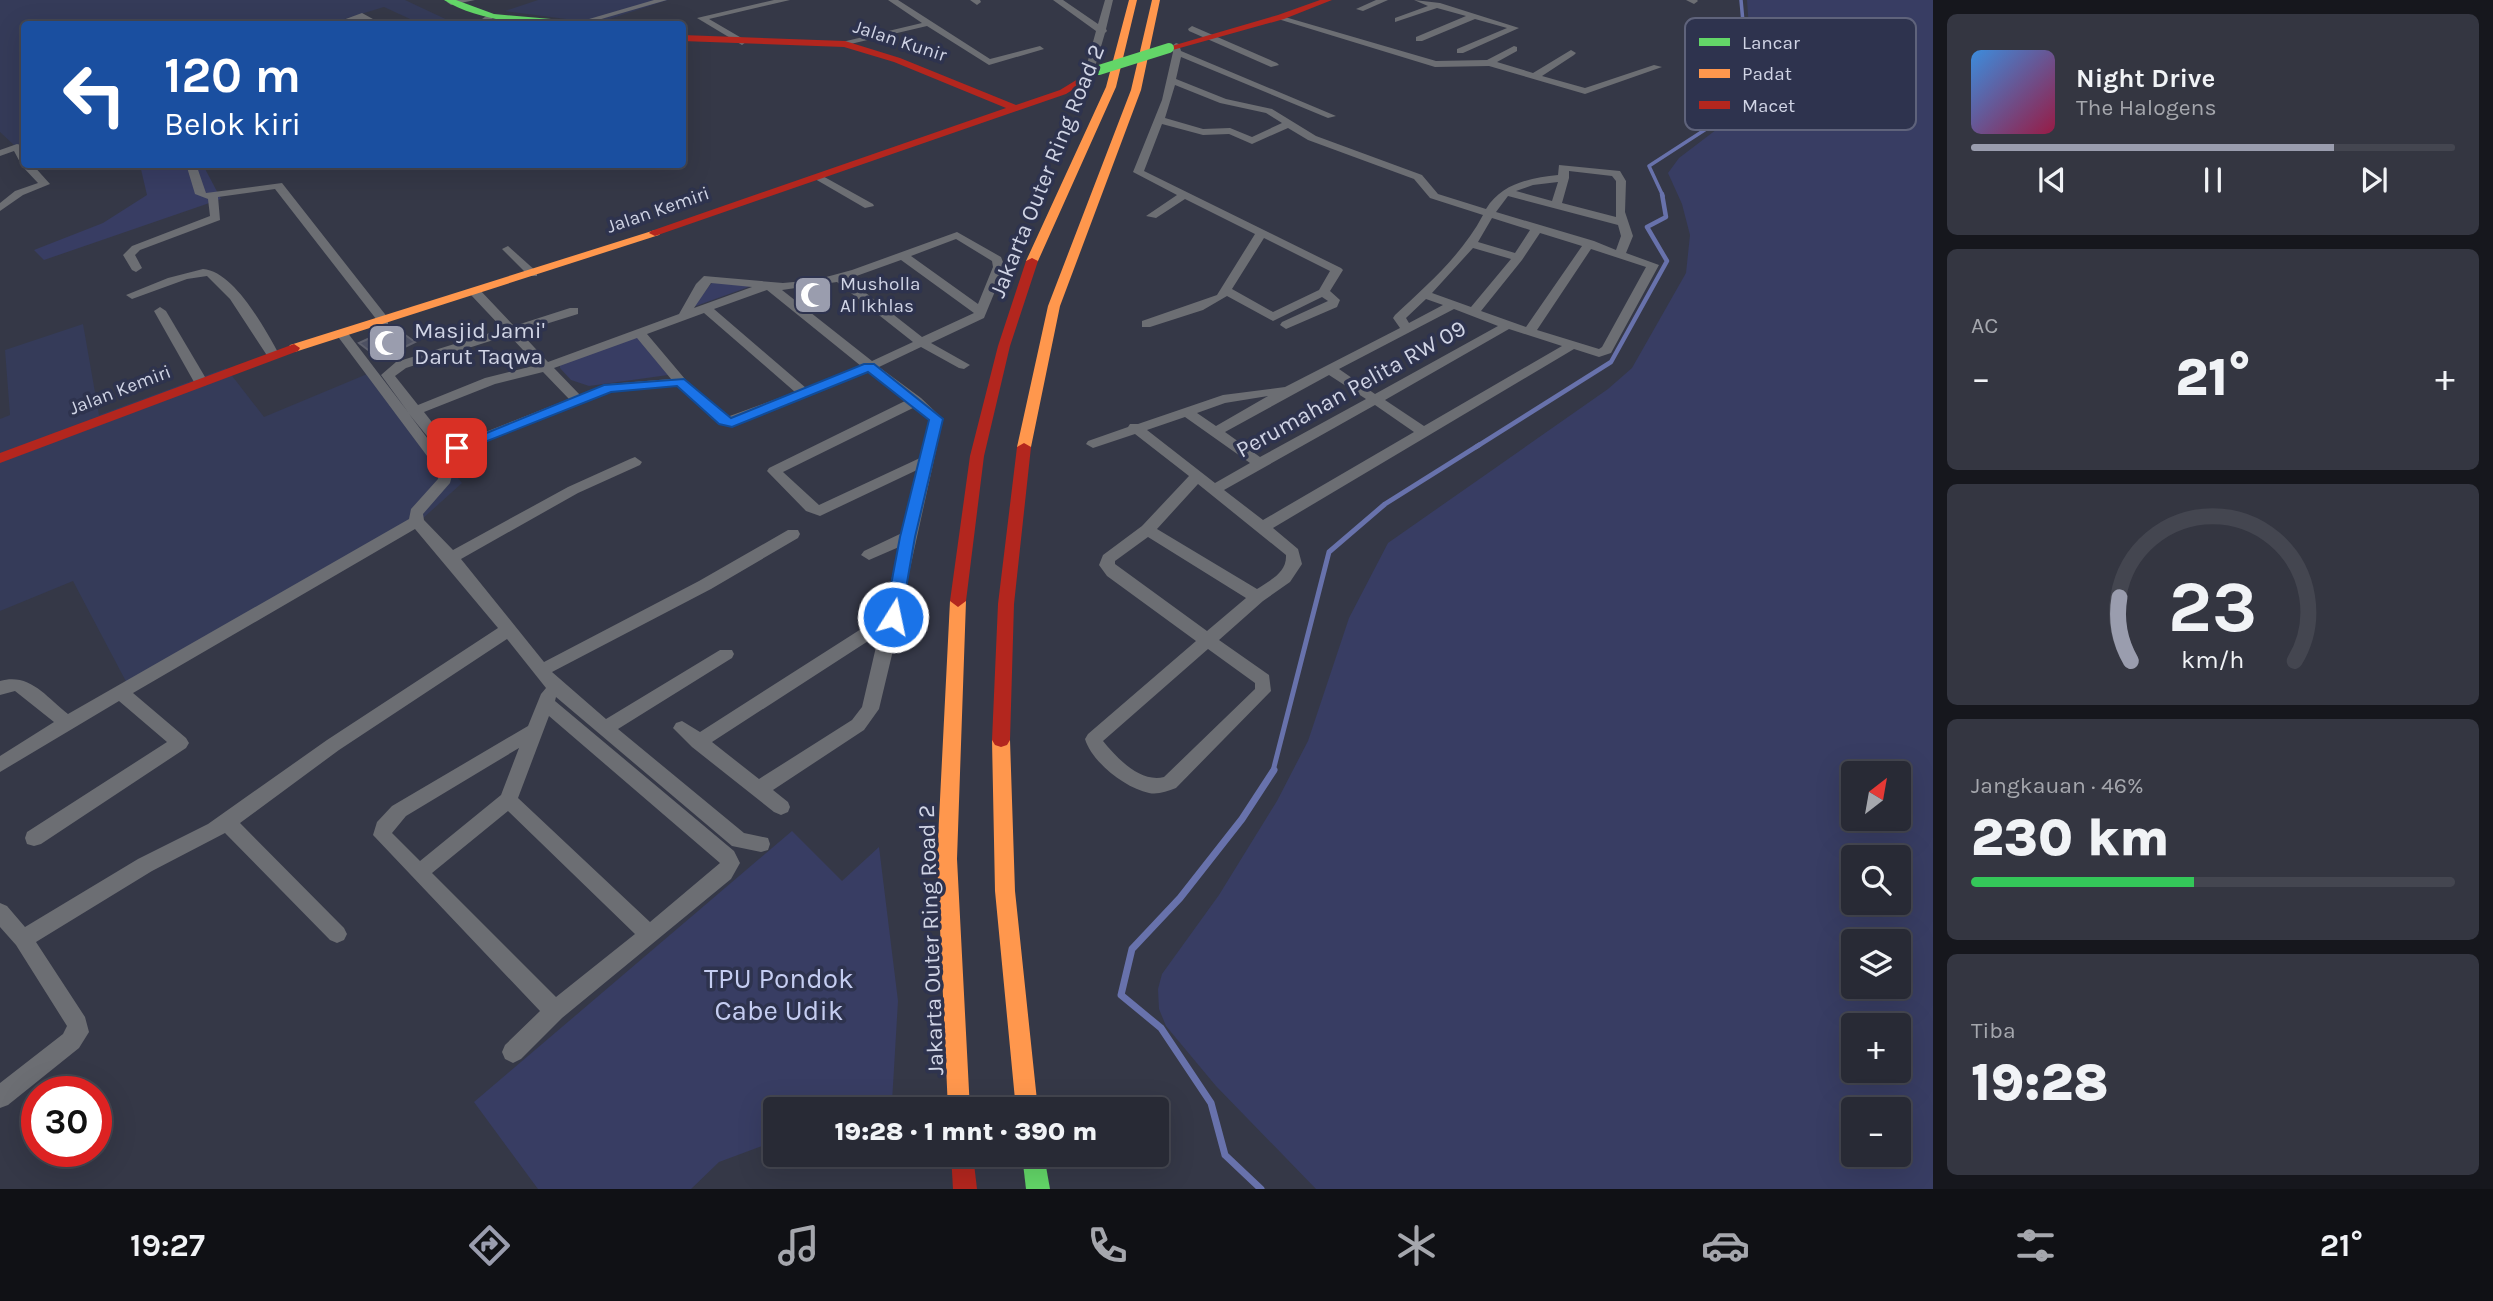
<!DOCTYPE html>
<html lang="id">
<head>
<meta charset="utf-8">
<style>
  body { margin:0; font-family:Karla,sans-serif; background:#343641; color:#f1f3f6; height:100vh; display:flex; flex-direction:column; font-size:26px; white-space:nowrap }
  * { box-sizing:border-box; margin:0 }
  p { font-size:23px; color:#a5a7ad }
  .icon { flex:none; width:38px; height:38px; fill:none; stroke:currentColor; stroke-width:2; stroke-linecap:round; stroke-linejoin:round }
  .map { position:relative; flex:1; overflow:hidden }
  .side { display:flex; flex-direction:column; gap:14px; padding:14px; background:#16171d; width:560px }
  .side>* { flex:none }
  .guide { position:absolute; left:21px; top:21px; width:665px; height:147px; border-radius:7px; box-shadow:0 7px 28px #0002,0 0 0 2px #444650; background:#1a4fa0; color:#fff; overflow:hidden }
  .needle { width:46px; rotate:31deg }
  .controls { position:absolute; left:1841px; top:761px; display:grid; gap:14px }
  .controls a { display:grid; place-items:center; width:70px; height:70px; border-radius:7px; background:#282a35; box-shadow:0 7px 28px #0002,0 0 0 2px #444650; font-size:35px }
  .speed { position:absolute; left:21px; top:1076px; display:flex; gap:14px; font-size:35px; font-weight:700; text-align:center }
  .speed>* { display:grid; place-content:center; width:91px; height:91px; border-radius:50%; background:#282a35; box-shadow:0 7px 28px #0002,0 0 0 2px #444650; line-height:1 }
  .speed .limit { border:10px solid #d22; background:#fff; color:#111 }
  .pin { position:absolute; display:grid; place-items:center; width:60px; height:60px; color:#fff; margin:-30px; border-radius:14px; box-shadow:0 4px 10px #0006 }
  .me { position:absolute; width:77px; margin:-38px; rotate:10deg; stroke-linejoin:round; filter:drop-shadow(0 0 5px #0008) }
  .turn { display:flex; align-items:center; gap:24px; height:147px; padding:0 28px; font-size:32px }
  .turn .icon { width:91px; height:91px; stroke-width:2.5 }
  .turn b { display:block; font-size:49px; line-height:60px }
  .big { font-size:52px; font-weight:800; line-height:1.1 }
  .side .tile { flex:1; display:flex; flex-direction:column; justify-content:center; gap:10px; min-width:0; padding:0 24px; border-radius:10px; background:#343641 }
  .side .dial { align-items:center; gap:0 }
  .dial svg { height:182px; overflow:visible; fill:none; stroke:#444650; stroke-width:7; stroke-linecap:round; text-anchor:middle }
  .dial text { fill:#f1f3f6; stroke:none }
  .song { display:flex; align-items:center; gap:21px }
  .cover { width:84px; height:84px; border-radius:10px; background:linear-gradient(135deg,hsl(210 70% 55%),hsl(340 70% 35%)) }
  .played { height:7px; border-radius:4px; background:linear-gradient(90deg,#9a9dae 75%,#444650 75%) }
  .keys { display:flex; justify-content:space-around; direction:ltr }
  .heat { display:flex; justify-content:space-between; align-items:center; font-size:38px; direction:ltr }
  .charge { height:10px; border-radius:5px; background:linear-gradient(90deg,#34c759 46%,#444650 0) }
  .trip { position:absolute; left:763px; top:1097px; width:406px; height:70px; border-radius:7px; background:#282a35; box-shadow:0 7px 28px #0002,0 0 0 2px #444650; font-weight:800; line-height:70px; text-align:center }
  .tab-bar { display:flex; height:112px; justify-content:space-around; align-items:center; background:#101115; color:#a5a7ad }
  .tab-bar .icon { width:49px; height:49px }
  .tab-bar .current { color:#9a9dae }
  .tab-bar b { font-size:32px; color:#f1f3f6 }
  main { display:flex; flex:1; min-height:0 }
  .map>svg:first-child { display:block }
  .built { fill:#353b59 }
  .green { fill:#383d63; fill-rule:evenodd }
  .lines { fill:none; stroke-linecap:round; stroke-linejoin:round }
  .stream-far3 { stroke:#6872ac; stroke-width:3.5 }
  .stream-far2 { stroke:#6872ac; stroke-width:4.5 }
  .stream-far1 { stroke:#6872ac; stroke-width:5 }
  .stream { stroke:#6872ac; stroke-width:7 }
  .building { fill:#4d5062; stroke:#5f616e; stroke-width:2 }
  .street { fill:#6c6e73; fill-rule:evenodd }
  .fast { fill:#63d668; fill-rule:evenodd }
  .slow { fill:#ff974d; fill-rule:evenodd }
  .jam { fill:#b3261e; fill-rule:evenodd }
  .fast-bridge { stroke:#63d668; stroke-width:10 }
  .route { fill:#1a73e8; stroke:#114b97; stroke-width:2 }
  .labels { text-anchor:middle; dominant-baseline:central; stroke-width:7; stroke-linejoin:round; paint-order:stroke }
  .far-street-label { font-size:19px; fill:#d0d4e5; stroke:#2e334e }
  .far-poi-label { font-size:19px; fill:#d0d4e5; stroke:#2e334e; text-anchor:start }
  .street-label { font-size:23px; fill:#d0d4e5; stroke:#2e334e }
  .poi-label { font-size:23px; fill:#d0d4e5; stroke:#2e334e; text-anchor:start }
  .near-park-label { font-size:28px; fill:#c5cdf1; stroke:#2e334e }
  .key { fill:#2e334e; stroke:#5f637b; stroke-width:2 }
  .key-label { font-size:19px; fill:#d0d4e5 }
</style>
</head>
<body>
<main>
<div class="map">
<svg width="1933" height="1189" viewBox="0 0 1933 1189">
  <rect width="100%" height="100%" fill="#353847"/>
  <!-- built -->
  <g class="built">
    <path d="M0,0H405L456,24H421L384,7L328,24H24V144L15,146L0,132Z"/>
    <path d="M538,0H668L597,23L505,11Z"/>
    <path d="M83,324L99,415L226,368L264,417L372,372L462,483L410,530L131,691L73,581L0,611V419L10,415L5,350Z"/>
  </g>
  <!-- green -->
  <g class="green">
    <path d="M1747,0H1933V1189H1316L1216,1086L1166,1026L1159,1009L1158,989L1162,974L1219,895L1277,801L1308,741L1349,618L1388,543L1608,389L1632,368L1686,273L1690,235L1682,204L1668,173L1679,158L1729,120L1728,87L1738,73L1740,55L1749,29ZM1853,774H1899V819H1853ZM1853,858H1899V903H1853ZM1853,942H1899V987H1853ZM1853,1026H1899V1071H1853ZM1853,1110H1899V1155H1853Z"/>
    <path d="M140,165H203L221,199L44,260L34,250L103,223L147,195Z"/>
    <path d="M714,280L754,285L693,307Z"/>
    <path d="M636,335L668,375L589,386L571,380L560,368V365Z"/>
    <path d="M792,831L842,881L879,847L898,1001L892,1102L862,1109L775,1110V1141L719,1162L691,1189H538L474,1102Z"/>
  </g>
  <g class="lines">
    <!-- stream-far3 -->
    <path class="stream-far3" d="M1663,196L1649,166L1720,120L1711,89L1734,72L1731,53L1744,33L1741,0"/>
    <!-- stream-far2 -->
    <path class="stream-far2" d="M1476,447L1611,362L1667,261L1647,227L1666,217L1662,194"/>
    <!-- stream-far1 -->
    <path class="stream-far1" d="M1273,771L1329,552L1385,504L1479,445"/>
    <!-- stream -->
    <path class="stream" d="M1261,1189L1225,1155L1211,1103L1161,1028L1121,995L1132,949L1180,898L1242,819L1274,770"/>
  </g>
  <!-- building -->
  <path class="building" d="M394,327L415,342L380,359L359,343Z"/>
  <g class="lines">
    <!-- street -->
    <g class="street">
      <path d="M449,0H475L451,5L447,2Z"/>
      <path d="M654,0H667L584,24H572Z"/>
      <path d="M774,0H790L709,19L745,40L746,42L742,45L697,18Z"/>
      <path d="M888,0H898L990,59L1040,46L1044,49L989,65L927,26L842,46V42L922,23Z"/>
      <path d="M970,0H980L981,2L977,5Z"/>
      <path d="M1053,0H1063L1098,24L1105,0H1113L1106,29L1107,31L1105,33L1092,77L1084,75L1096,31Z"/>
      <path d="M1376,0H1388L1363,11L1356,9Z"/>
      <path d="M1414,0L1440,3L1519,28L1463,53H1457V49L1507,28L1475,19L1422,41H1416V37L1466,16L1437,8L1395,22V18L1428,6Z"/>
      <path d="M1686,0H1697L1698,1L1694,4Z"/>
      <path d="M362,13L382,24H372L361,19L343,24H332Z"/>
      <path d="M489,14L496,16L484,24H475Z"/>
      <path d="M1278,15L1436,61L1487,60L1514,46L1517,47V51L1497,62L1533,73L1571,50L1576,53L1574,55L1542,76L1585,88L1654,65L1662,67L1585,94L1489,66L1435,67L1278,19Z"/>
      <path d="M1192,26L1277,63L1279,65L1271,67L1189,31L1188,29Z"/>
      <path d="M1176,43L1179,44L1181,51L1336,116L1328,118L1181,57L1176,79L1226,99L1272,109L1316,136L1422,175L1438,194L1486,209C1502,183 1530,178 1558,175L1559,165L1620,171L1626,181L1625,212L1633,236L1626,253L1659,265L1611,353L1599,357L1574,349L1273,528L1298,549L1302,564L1290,582L1263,601L1219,640L1269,675L1271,691L1176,788C1167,791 1158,795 1149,793C1125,788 1092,762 1085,739L1088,734L1196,641L1107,576L1099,565L1103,555L1142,526L1189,476L1135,434L1093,448L1086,444L1088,441L1128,427L1130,424H1138L1223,395L1285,387L1400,328L1393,318L1395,315C1427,285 1462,255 1483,215L1430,198L1414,179L1308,140L1288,128L1252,144L1229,134L1203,135L1162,124L1144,171L1341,268L1343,270L1330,291L1340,300L1337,307L1286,329L1280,325L1282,322L1328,301L1322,297L1273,321L1227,296L1203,310L1150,327H1142V321L1217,295L1255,234L1185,199L1156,218L1146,216L1177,195L1133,172L1162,100L1173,52L1172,46ZM1175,85L1220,103L1266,113L1282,123L1252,137L1230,128L1203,129L1165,118ZM1569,171L1612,176L1616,181V217L1562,203L1569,178ZM1558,182L1552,201L1516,191L1533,185ZM1508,196L1618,225L1621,236L1616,250L1594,241L1496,212ZM1492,218L1530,230L1515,253L1478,242ZM1540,233L1582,246L1526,327L1481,311L1522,260ZM1264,238L1330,271L1319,290L1273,312L1232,289ZM1473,248L1511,259L1471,307L1432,293ZM1591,249L1646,267L1602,347L1599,349L1537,330ZM1426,299L1443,305L1409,323L1406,318ZM1454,309L1498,326L1375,394L1339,369ZM1509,329L1562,346L1424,426L1385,400ZM1329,375L1366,399L1260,457L1225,432ZM1268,396L1216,426L1197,413L1225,403ZM1375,405L1414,432L1263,520L1224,490ZM1185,417L1250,463L1215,483L1147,430ZM1198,484L1286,555C1287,573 1270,580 1257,589L1157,529ZM1148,537L1246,598L1207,631L1115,564V561ZM1208,649L1255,683V689L1164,777C1140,783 1117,758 1103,741Z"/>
      <path d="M17,144L21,145L24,152V164H32L50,184L23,195L0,211V203L15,191L38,183L22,166L14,151L0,156V150Z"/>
      <path d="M186,164H196L206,193L282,183L388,318V324H380L275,189L218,197L220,220L140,250L135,255L142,268L136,272L132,270L123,255L132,246L210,216L208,199L195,194Z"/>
      <path d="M819,174L873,204L874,206L865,208L815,179L814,177Z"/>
      <path d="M957,232L1001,257L1005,267L984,318L931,343L970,365L964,369L959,368L921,347L879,367L921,398L943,419L900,614L901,617L879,709L864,730L773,790L788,802L790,807L788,812L781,815L774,812L692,747L673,728L676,723L682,721L700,732L883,615L899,547L869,560L861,555L864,551L902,533L917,470L820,516L806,511L767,471L769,468L905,401L869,372L732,426L718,424L677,386L611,392L462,451L440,452L409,414L453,472L450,483L423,514L424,520L453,550L568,487L630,459L635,457L642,462L640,465L578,493L461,559L544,662L699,581L788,530H798L800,534L798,538L711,589L552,672L606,719L720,650H732L734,654L732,658L618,729L744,833L768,838L770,844L768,850L761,852L732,846L556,697L555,701L734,851L740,863L731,879L562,1018L521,1059L513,1063L505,1059L502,1052L505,1045L540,1011L373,835L377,822L392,806L528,726L541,694L546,688L507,639L339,750L240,823L344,928L347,934L344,940L337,943L330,940L225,833L152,871L36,942L85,1017L89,1032L79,1048L8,1105L0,1108V1083L63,1034L67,1026L16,945L0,927V903L7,906L25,927L138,859L208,824L327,740L498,628L415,529L133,693L186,738L189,743L186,748L41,844L34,846L27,844L25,838L27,832L167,742L119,701L0,772V756L54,722L15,691L0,695V681C30,673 45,696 68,714L409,519L411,509L438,479L439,472L339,338V332H347L408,412L381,375L396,362L503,329L471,295V289H479L514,326L570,308H578V314L520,332L548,362L679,314L696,284L704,276L783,283L815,280L852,270ZM956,239L992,261L993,267L978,304L911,256ZM901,260L974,313L922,337L848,279ZM837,282L913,342L872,361L782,290ZM711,283L752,287L694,308ZM767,290L861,366L806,388L714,309ZM704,313L795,392L727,417L685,379L647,334ZM509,335L537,365L485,378L418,405L395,376L406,368ZM637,338L671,379L609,384L580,395L554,368ZM543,372L569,399L455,444H449L424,412L495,384ZM913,408L929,420L920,458L819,505L783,472ZM879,634L862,707L852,720L759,779L712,742ZM549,716L720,863L650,922L518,798ZM519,748L501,795L420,861L392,833L406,816ZM508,811L635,934L556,997L432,873Z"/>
      <path d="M508,246L537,272V276H529L502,249Z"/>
      <path d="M203,269C234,271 265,329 279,354L278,357H268L230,299L207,276L187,279L132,299L126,295L168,278Z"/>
      <path d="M160,307L166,311L208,382L206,385L201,386L194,382L154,311Z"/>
    </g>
    <!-- fast -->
    <g class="fast">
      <path d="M444,0H456L494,14L574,21L578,24C541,28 476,21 444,0Z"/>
      <path d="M1022,1155H1044L1050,1189H1026Z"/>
    </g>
    <!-- slow -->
    <g class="slow">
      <path d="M1129,0H1137L1116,87L1038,261L1036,263H1028L1026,261L1106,87Z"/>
      <path d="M1152,0H1160L1141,90L1060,306L1031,447L1029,450H1019L1017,447L1048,306L1131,90Z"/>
      <path d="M655,230L661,233L659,235L298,351L294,352L288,348L290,345Z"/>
      <path d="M958,595L966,601L957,859L970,1110H948L937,859L950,601Z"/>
      <path d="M1001,733L1007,735L1010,740L1015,891L1038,1110H1016L995,891L992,740L995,735Z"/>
    </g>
    <!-- jam -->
    <g class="jam">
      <path d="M1320,0H1332L1284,19L1169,51L1165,48L1278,15Z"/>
      <path d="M682,35L845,41L900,58L1016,105L1060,90L1096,68L1104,70L1066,94L655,236L649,233L651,231L1006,108L894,62L844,47L682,41Z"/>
      <path d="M1032,258L1038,261L1010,346L984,456L966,601L958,607L950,601L970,456L998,346L1026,261Z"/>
      <path d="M294,344L300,348L298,351L0,463V453Z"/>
      <path d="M1024,443L1031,447L1014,604L1010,740L1007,745L1001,747L995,745L992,740L998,604L1017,447Z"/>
      <path d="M951,1155H973L977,1189H953Z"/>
    </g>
    <!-- fast-bridge -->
    <path class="fast-bridge" d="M1099,70L1169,48"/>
  </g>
  <!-- route -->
  <path class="route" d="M864,364H874L943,419L915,537L901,617L893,623L885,617L900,537L929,420L868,372L732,427L719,424L677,386L611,392L462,451H452L450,448L604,385L684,379L731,418Z"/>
  <!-- icons -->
  <defs>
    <g id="mosque-square" transform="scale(2.0125)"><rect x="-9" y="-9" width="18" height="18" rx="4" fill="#9a9dae" stroke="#2e334e"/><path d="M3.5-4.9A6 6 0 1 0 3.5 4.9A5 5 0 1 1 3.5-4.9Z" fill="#fff"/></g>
  </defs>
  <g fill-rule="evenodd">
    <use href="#mosque-square" x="813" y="295"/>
    <use href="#mosque-square" x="387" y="343"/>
  </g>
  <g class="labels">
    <!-- far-street labels -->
    <g class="far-street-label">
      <text transform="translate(900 41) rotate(18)">Jalan Kunir</text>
      <text transform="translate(658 210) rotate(-19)">Jalan Kemiri</text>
      <text transform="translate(120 390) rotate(-21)">Jalan Kemiri</text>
    </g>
    <!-- far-poi labels -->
    <g class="far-poi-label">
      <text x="840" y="284">Musholla<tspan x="840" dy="22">Al Ikhlas</tspan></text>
    </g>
    <!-- street labels -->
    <g class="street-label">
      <text transform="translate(1047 171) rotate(-68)">Jakarta Outer Ring Road 2</text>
      <text transform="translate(1351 389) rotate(-29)">Perumahan Pelita RW 09</text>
      <text transform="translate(931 940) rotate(-92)">Jakarta Outer Ring Road 2</text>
    </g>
    <!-- poi labels -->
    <g class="poi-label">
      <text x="414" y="330">Masjid Jami'<tspan x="414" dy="26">Darut Taqwa</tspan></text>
    </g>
    <!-- near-park labels -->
    <g class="near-park-label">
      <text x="779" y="978">TPU Pondok<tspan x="779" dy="32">Cabe Udik</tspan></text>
    </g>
  </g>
  <!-- legend -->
  <rect x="1685" y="18" width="231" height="112" rx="10" class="key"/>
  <rect x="1699" y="38" width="31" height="8" fill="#63d668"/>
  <rect x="1699" y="69" width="31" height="9" fill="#ff974d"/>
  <rect x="1699" y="101" width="31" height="8" fill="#b3261e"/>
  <g class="key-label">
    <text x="1742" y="49">Lancar</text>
    <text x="1742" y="80">Padat</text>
    <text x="1742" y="112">Macet</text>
  </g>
</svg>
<div class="controls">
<a><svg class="needle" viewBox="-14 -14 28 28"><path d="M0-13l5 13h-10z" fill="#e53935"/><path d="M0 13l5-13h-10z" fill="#a5a7ad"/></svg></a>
<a><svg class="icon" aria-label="search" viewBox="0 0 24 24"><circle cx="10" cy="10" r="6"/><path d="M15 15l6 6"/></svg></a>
<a><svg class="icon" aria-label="layers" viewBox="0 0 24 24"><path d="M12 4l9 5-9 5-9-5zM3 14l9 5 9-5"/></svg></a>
<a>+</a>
<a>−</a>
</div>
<div class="speed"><div class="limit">30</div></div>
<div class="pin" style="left:457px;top:448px;background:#d93025"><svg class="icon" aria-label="arrive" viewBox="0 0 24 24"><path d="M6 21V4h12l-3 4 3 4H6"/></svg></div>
<svg class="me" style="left:893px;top:617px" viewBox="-20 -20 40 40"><circle r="17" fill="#1a73e8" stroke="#fff" stroke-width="3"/><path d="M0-11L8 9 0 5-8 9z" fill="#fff"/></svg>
<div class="trip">19:28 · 1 mnt · 390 m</div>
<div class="guide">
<div class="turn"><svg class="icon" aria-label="left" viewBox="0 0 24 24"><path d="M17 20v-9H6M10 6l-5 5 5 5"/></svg><div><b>120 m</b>Belok kiri</div></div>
</div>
</div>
<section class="side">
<div class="tile">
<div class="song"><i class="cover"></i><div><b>Night Drive</b><p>The Halogens</p></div></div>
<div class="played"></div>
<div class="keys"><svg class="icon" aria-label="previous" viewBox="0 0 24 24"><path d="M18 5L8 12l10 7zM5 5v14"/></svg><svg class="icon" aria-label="pause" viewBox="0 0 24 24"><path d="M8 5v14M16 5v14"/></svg><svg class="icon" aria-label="next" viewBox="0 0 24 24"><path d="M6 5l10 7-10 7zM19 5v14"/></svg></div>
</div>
<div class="tile"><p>AC</p>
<div class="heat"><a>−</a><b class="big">21°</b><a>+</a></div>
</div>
<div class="tile dial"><svg viewBox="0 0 100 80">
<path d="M14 69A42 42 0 1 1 86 69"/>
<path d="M14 69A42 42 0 0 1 9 41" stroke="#9a9dae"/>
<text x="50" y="56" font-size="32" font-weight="700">23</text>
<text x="50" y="72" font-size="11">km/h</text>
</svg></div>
<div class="tile"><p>Jangkauan · 46%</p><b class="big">230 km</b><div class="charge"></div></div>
<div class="tile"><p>Tiba</p><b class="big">19:28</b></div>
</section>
</main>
<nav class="tab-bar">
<b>19:27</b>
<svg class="icon current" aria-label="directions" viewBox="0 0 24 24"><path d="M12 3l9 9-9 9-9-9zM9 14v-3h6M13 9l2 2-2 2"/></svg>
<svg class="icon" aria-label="music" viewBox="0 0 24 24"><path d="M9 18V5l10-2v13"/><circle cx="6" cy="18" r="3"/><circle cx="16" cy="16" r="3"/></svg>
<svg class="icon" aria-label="phone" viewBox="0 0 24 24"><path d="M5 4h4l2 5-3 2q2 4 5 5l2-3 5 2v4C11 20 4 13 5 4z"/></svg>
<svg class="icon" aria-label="climate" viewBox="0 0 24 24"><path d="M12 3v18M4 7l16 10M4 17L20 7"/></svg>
<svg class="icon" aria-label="car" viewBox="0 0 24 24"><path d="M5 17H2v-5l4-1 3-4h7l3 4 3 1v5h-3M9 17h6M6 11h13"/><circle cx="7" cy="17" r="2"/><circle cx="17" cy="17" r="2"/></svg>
<svg class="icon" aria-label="filters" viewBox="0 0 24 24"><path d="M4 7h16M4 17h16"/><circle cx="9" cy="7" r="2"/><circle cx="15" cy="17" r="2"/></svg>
<b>21°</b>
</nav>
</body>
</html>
